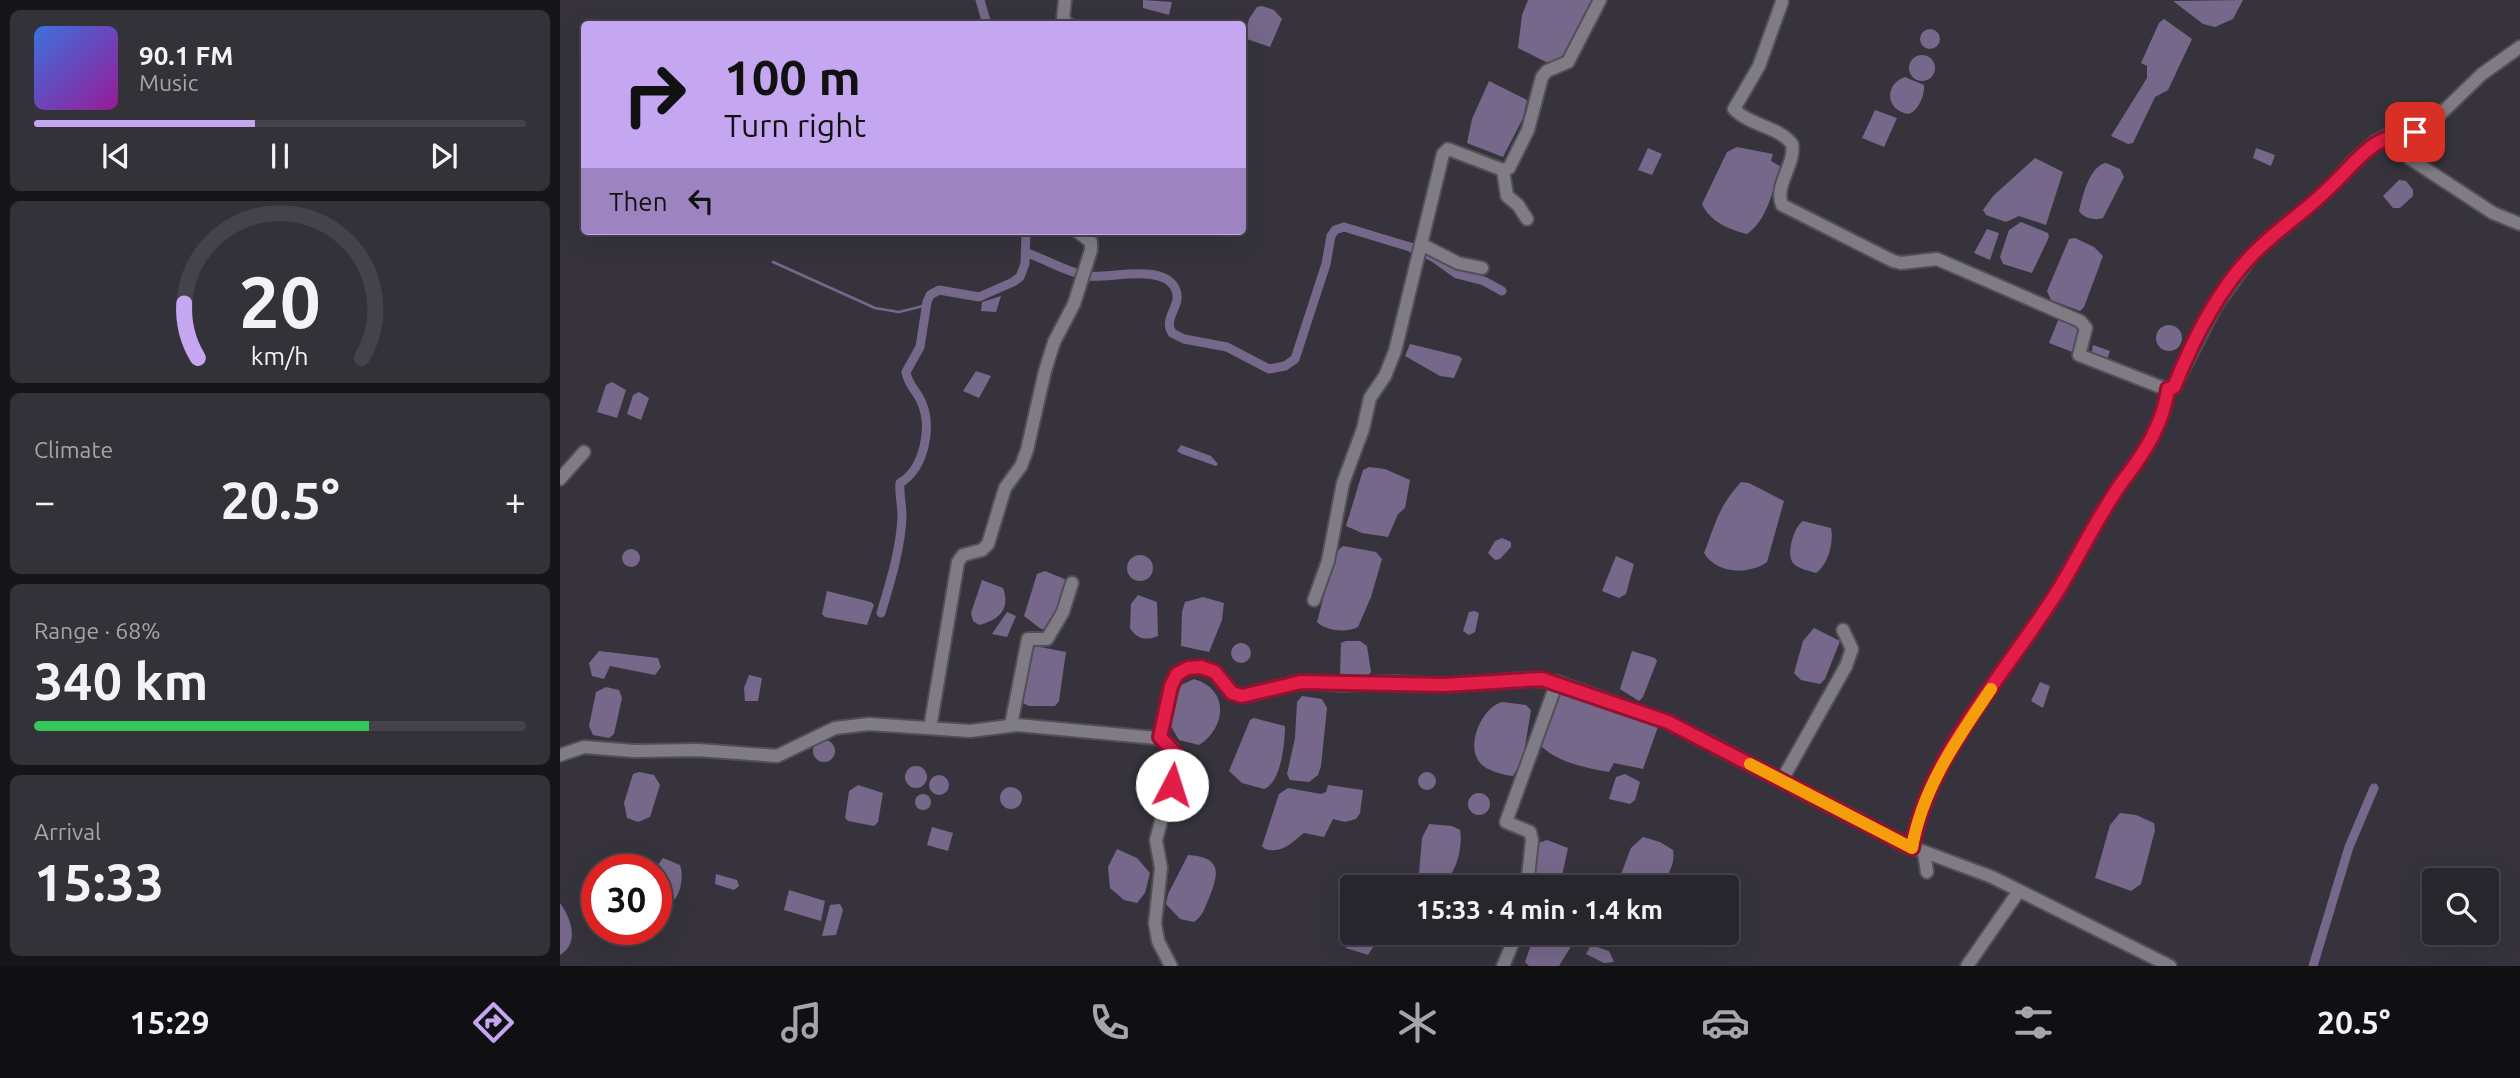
<!DOCTYPE html>
<html lang="en">
<head>
<meta charset="utf-8">
<style>
  body { margin:0; font-family:Ubuntu,sans-serif; background:#343239; color:#f1f3f6; height:100vh; display:flex; flex-direction:column; font-size:26px; white-space:nowrap }
  * { box-sizing:border-box; margin:0 }
  p { font-size:23px; color:#a5a5aa }
  .icon { flex:none; width:38px; height:38px; fill:none; stroke:currentColor; stroke-width:2; stroke-linecap:round; stroke-linejoin:round }
  .map { position:relative; flex:1; overflow:hidden }
  .sheet { display:flex; flex-direction:column; gap:10px; padding:10px; background:#161519; width:560px }
  .sheet>* { flex:none }
  .guide { position:absolute; left:21px; top:21px; width:665px; height:214px; border-radius:7px; box-shadow:0 7px 28px #0002,0 0 0 2px #444349; background:#c5a6f1; color:#111; overflow:hidden }
  .buttons { position:absolute; left:1862px; top:868px; display:grid; gap:14px }
  .buttons a { display:grid; place-items:center; width:77px; height:77px; border-radius:7px; background:#28262d; box-shadow:0 7px 28px #0002,0 0 0 2px #444349; font-size:35px }
  .speed { position:absolute; left:21px; top:854px; display:flex; gap:14px; font-size:35px; font-weight:700; text-align:center }
  .speed>* { display:grid; place-content:center; width:91px; height:91px; border-radius:50%; background:#28262d; box-shadow:0 7px 28px #0002,0 0 0 2px #444349; line-height:1 }
  .speed .limit { border:10px solid #d22; background:#fff; color:#111 }
  .pin { position:absolute; display:grid; place-items:center; width:60px; height:60px; color:#fff; margin:-30px; border-radius:14px; box-shadow:0 4px 10px #0006 }
  .me { position:absolute; width:77px; margin:-38px; rotate:5deg; stroke-linejoin:round; filter:drop-shadow(0 0 5px #0008) }
  .turn { display:flex; align-items:center; gap:24px; height:147px; padding:0 28px; font-size:32px }
  .turn .icon { width:91px; height:91px; stroke-width:2.5 }
  .turn b { display:block; font-size:49px; line-height:60px }
  .then { display:flex; align-items:center; height:66px; padding:0 28px; background:#0003; gap:14px; font-size:26px }
  .big { font-size:52px; font-weight:700; line-height:1.1 }
  .sheet .tile { flex:1; display:flex; flex-direction:column; justify-content:center; gap:10px; min-width:0; padding:0 24px; border-radius:10px; background:#343239 }
  .sheet .dial { align-items:center; gap:0 }
  .dial svg { height:182px; overflow:visible; fill:none; stroke:#444349; stroke-width:7; stroke-linecap:round; text-anchor:middle }
  .dial text { fill:#f1f3f6; stroke:none }
  .song { display:flex; align-items:center; gap:21px }
  .cover { width:84px; height:84px; border-radius:10px; background:linear-gradient(135deg,hsl(220 70% 55%),hsl(300 70% 35%)) }
  .played { height:7px; border-radius:4px; background:linear-gradient(90deg,#c5a6f1 45%,#444349 45%) }
  .keys { display:flex; justify-content:space-around; direction:ltr }
  .heat { display:flex; justify-content:space-between; align-items:center; font-size:38px; direction:ltr }
  .charge { height:10px; border-radius:5px; background:linear-gradient(90deg,#34c759 68%,#444349 0) }
  .trip { position:absolute; left:780px; top:875px; width:399px; height:70px; border-radius:7px; background:#28262d; box-shadow:0 7px 28px #0002,0 0 0 2px #444349; font-weight:700; line-height:70px; text-align:center }
  .tab-bar { display:flex; height:112px; justify-content:space-around; align-items:center; background:#100f12; color:#a5a5aa }
  .tab-bar .icon { width:49px; height:49px }
  .tab-bar .active { color:#c5a6f1 }
  .tab-bar b { font-size:32px; color:#f1f3f6 }
  main { display:flex; flex:1; min-height:0 }
  .map>svg:first-child { display:block }
  .water { fill:#76688a }
  .lines { fill:none; stroke-linecap:round; stroke-linejoin:round }
  .stream { stroke:#76688a; stroke-width:2.5 }
  .canal { stroke:#76688a; stroke-width:9 }
  .minor-casing { stroke:#524f56; stroke-width:16 }
  .minor { stroke:#807c86; stroke-width:12 }
  .route-casing { stroke:#92132f; stroke-width:18 }
  .route { stroke:#e11d48; stroke-width:12 }
  .slow { stroke:#f59e0b; stroke-width:12 }
</style>
</head>
<body>
<main>
<section class="sheet">
<div class="tile">
<div class="song"><i class="cover"></i><div><b>90.1 FM</b><p>Music</p></div></div>
<div class="played"></div>
<div class="keys"><svg class="icon" aria-label="previous" viewBox="0 0 24 24"><path d="M18 5L8 12l10 7zM5 5v14"/></svg><svg class="icon" aria-label="pause" viewBox="0 0 24 24"><path d="M8 5v14M16 5v14"/></svg><svg class="icon" aria-label="next" viewBox="0 0 24 24"><path d="M6 5l10 7-10 7zM19 5v14"/></svg></div>
</div>
<div class="tile dial"><svg viewBox="0 0 100 80">
<path d="M14 69A42 42 0 1 1 86 69"/>
<path d="M14 69A42 42 0 0 1 8 45" stroke="#c5a6f1"/>
<text x="50" y="56" font-size="32" font-weight="700">20</text>
<text x="50" y="72" font-size="11">km/h</text>
</svg></div>
<div class="tile"><p>Climate</p>
<div class="heat"><a>−</a><b class="big">20.5°</b><a>+</a></div>
</div>
<div class="tile"><p>Range · 68%</p><b class="big">340 km</b><div class="charge"></div></div>
<div class="tile"><p>Arrival</p><b class="big">15:33</b></div>
</section>
<div class="map">
<svg width="1960" height="966" viewBox="0 0 1960 966">
  <rect width="100%" height="100%" fill="#36333c"/>
  <!-- water -->
  <g class="water">
    <path d="M583,0L612,2L609,15L583,8Z"/>
    <path d="M968,0H1033L1001,62H986L958,48L962,15Z"/>
    <path d="M1683,0L1673,19L1655,27L1643,24L1613,1Z"/>
    <path d="M702,6L714,10L722,19L710,47L684,38L689,19L697,7Z"/>
    <path d="M1604,19L1632,39L1608,90L1595,97L1573,143L1568,144L1551,136L1587,78V66L1581,63L1599,23Z"/>
    <circle cx="1370" cy="39" r="10"/>
    <circle cx="1362" cy="68" r="13"/>
    <path d="M1345,77L1364,85C1365,94 1359,110 1349,114C1325,111 1324,84 1345,77Z"/>
    <path d="M929,81L967,100L963,118L943,157L907,143L912,119Z"/>
    <path d="M1315,110L1337,118L1324,147L1302,138Z"/>
    <path d="M1177,147L1213,154L1211,161L1220,166C1214,188 1207,221 1187,234C1170,230 1149,221 1142,204L1167,152Z"/>
    <path d="M1088,148L1102,154L1092,175L1078,170Z"/>
    <path d="M1696,148L1715,155L1711,166L1693,158Z"/>
    <path d="M1475,158L1503,172L1486,225L1459,216L1446,222L1426,215L1423,210L1433,196Z"/>
    <path d="M1546,163L1560,169L1564,177L1543,218C1535,221 1523,218 1519,211C1522,197 1530,165 1546,163Z"/>
    <path d="M1839,180L1846,181L1853,190V196L1840,208H1833L1823,196Z"/>
    <path d="M1461,222L1488,233L1489,237L1472,273L1443,264L1440,257L1449,230Z"/>
    <path d="M1427,229L1439,233L1430,260L1414,253Z"/>
    <path d="M1515,238L1534,247L1543,256L1524,307L1520,311L1491,300L1487,291L1509,239Z"/>
    <path d="M441,296L436,312L421,311L422,302Z"/>
    <path d="M1499,318L1517,324L1521,330L1515,353L1489,343Z"/>
    <circle cx="1609" cy="338" r="13"/>
    <path d="M850,344L899,356L902,359L894,378L880,376L845,356Z"/>
    <path d="M1533,345L1550,351L1547,360L1531,356Z"/>
    <path d="M416,371L431,376L419,398L403,391Z"/>
    <path d="M52,382L66,390L57,418L37,412L46,385Z"/>
    <path d="M79,392L89,398L81,420L67,414L73,395Z"/>
    <path d="M621,445L651,456L658,464L656,466L622,454L617,451Z"/>
    <path d="M809,467L825,469L850,480L845,508L838,514L828,537L802,533L786,526L803,470Z"/>
    <path d="M1181,482L1189,483L1224,501L1207,562C1189,575 1156,574 1144,553C1156,523 1157,509 1181,482Z"/>
    <path d="M1243,521L1271,528C1274,542 1268,565 1256,573C1250,571 1239,569 1234,564C1225,556 1234,526 1243,521Z"/>
    <path d="M942,538L951,542V547L940,559L935,560L928,553L935,541Z"/>
    <path d="M783,546L816,552L822,559L811,597L798,627C787,633 766,631 757,622L775,553Z"/>
    <circle cx="71" cy="558" r="9"/>
    <circle cx="580" cy="568" r="13"/>
    <path d="M1056,556L1074,564L1066,594L1059,598L1042,591Z"/>
    <path d="M485,571L507,580L499,608L487,629H481L464,616L477,574Z"/>
    <path d="M422,580L443,588C451,610 438,620 419,625L413,621L411,613Z"/>
    <path d="M267,591L311,602L314,605L307,625L265,617L262,614Z"/>
    <path d="M578,595L597,602L598,636C587,641 576,639 570,628L571,604Z"/>
    <path d="M643,597L664,603L662,620L649,652L621,646L622,612L625,602Z"/>
    <path d="M914,611L919,613L915,632L909,635L903,631L909,612Z"/>
    <path d="M447,612L456,616L447,637L432,634Z"/>
    <path d="M1254,628L1280,641L1265,679L1260,684L1241,680L1234,673L1243,641Z"/>
    <path d="M786,641H800L807,646L811,672L806,678L780,677L781,643Z"/>
    <circle cx="681" cy="653" r="10"/>
    <path d="M475,646L506,652L499,701L495,706H469L463,703L464,677Z"/>
    <path d="M39,651L98,658L101,667L95,675L50,666L44,679L32,676L29,663Z"/>
    <path d="M1072,651L1095,658L1097,661L1083,697L1079,701L1060,689Z"/>
    <path d="M189,675L202,678L198,701H185L184,688Z"/>
    <path d="M634,679C669,689 667,727 639,745L619,740L609,723L621,685Z"/>
    <path d="M1480,682L1490,686L1483,708L1471,701Z"/>
    <path d="M46,687L59,690L62,698L54,734L49,738L33,735L29,726L36,692Z"/>
    <path d="M1007,692L1099,724L1083,769L1054,763L1049,772C1025,768 996,762 979,744L999,695Z"/>
    <path d="M742,696L762,699L767,708L761,766L758,775L749,782L730,780L727,774L735,738L737,702Z"/>
    <path d="M942,702L966,705L971,710L963,759L953,776C943,775 928,771 921,764C904,747 922,707 942,702Z"/>
    <path d="M694,718L725,726C725,743 721,783 704,789L682,783L669,771L690,720Z"/>
    <circle cx="264" cy="751" r="11"/>
    <circle cx="356" cy="777" r="11"/>
    <circle cx="867" cy="781" r="9"/>
    <path d="M79,772L94,775L100,785L90,817L78,822L67,818L64,803L73,774Z"/>
    <path d="M1065,774L1080,782L1075,800L1070,804L1049,799L1056,777Z"/>
    <circle cx="379" cy="785" r="10"/>
    <path d="M298,785L323,793L318,822L314,826L288,821L285,818L289,791Z"/>
    <path d="M768,785L803,790L800,813L796,819L785,822L773,819L764,837L744,833C731,843 722,854 705,849L702,846L719,794L728,788L761,794L766,792Z"/>
    <circle cx="451" cy="798" r="11"/>
    <circle cx="919" cy="804" r="11"/>
    <circle cx="363" cy="802" r="8"/>
    <path d="M1560,813L1576,815L1594,823L1595,830L1581,884L1571,891L1535,878L1550,825Z"/>
    <path d="M869,824L892,826L900,830C903,844 897,871 886,880L859,874L862,838Z"/>
    <path d="M372,827L393,833L388,851L367,845Z"/>
    <path d="M1083,837L1100,842L1113,850C1116,864 1107,876 1100,887H1056L1071,848Z"/>
    <path d="M987,840L1008,848L1002,876C994,883 981,879 974,870L978,843Z"/>
    <path d="M557,849L577,858L590,873L585,893L577,903L564,900L550,888L548,867Z"/>
    <path d="M628,855C661,857 660,872 649,898C645,907 643,916 634,922L620,919L606,904L608,894Z"/>
    <path d="M103,858L120,865C125,880 119,902 104,908L96,907L94,870Z"/>
    <path d="M156,874L177,880L179,886L174,890L155,884Z"/>
    <path d="M229,890L265,901L261,921L224,910Z"/>
    <path d="M0,903C11,918 20,943 0,955Z"/>
    <path d="M280,904L283,910L276,935L262,936L270,905Z"/>
    <path d="M793,928V933H822L808,955L786,948Z"/>
    <path d="M975,933H1014L1010,948L999,966H969L965,962Z"/>
    <path d="M1031,945L1049,951L1054,962L1044,963L1026,954Z"/>
  </g>
  <g class="lines">
    <!-- stream -->
    <path class="stream" d="M213,262L315,308L339,312L367,305"/>
    <!-- canal -->
    <g class="canal">
      <path d="M420,0L427,24"/>
      <path d="M467,253C488,260 505,272 528,276C549,279 602,263 615,288C624,305 602,317 612,333L624,339L667,347L709,369L725,366L735,359L766,264L771,236L775,230L784,227L850,247L873,257L897,274L924,281L942,291"/>
      <path d="M321,613C330,583 341,548 342,516C342,504 339,495 340,483C364,469 373,427 361,401C356,390 348,385 346,372L360,347L367,302L370,295L379,290L419,297L453,282L460,277L465,264L466,231"/>
      <path d="M1753,966L1789,847L1814,788"/>
    </g>
    <!-- minor casing -->
    <g class="minor-casing">
      <g id="minor">
        <path d="M505,0L503,19L508,24"/>
        <path d="M1222,2L1199,66L1174,109C1190,126 1218,126 1232,144C1236,164 1214,185 1222,205L1333,261L1341,263L1377,259L1520,321L1526,328L1519,355L1606,389L1614,387L1655,307L1693,254L1770,188L1793,161L1815,142L1826,136L1865,129L1922,74L1960,47"/>
        <path d="M1861,130L1849,158L1933,213L1960,224"/>
        <path d="M943,170L947,196L958,205L967,219"/>
        <path d="M861,244L898,263L922,268"/>
        <path d="M0,479L24,452"/>
        <path d="M754,600L768,561L783,483L803,429L810,398L825,376L835,351L883,154L888,149L943,170L949,168L968,130L982,77L987,71L1008,62L1040,0"/>
        <path d="M451,725L468,639H487L503,612L512,583"/>
        <path d="M370,728L398,562L403,555L422,550L428,544L445,488L461,466L467,450L485,371L494,342L514,304L531,250V242L517,231"/>
        <path d="M600,737L613,749L618,759L596,840L601,868L595,923L598,941L611,966"/>
        <path d="M0,755L24,747L74,751L138,750L217,756L275,728L309,724L410,731L457,725L596,738L602,730L611,686L617,674L628,668L641,667L655,672L672,693L682,696L741,682L785,685L832,682L884,685L962,679L997,682L1108,722L1148,741L1338,842L1432,877L1610,966"/>
        <path d="M1222,780L1286,666L1292,649L1283,630"/>
        <path d="M1351,848C1369,754 1447,672 1497,592C1520,555 1539,513 1565,478C1586,451 1603,423 1608,389"/>
        <path d="M1364,852L1367,872"/>
        <path d="M967,887L972,840L970,832L946,822L997,682"/>
        <path d="M943,966L957,933"/>
        <path d="M1407,966L1459,891"/>
      </g>
    </g>
    <!-- minor -->
    <use href="#minor" class="minor"/>
  </g>
  <g class="lines">
    <!-- route casing -->
    <g class="route-casing">
      <path id="route" d="M612,785L617,755L600,737L611,686L617,674L628,668L641,667L655,672L672,693L682,696L741,682L884,685L982,679L1108,722L1352,848C1367,757 1449,669 1497,592C1520,555 1539,513 1565,478C1586,451 1603,423 1608,389L1614,387C1632,342 1658,290 1692,255C1716,230 1745,212 1769,188C1800,159 1809,136 1855,132"/>
    </g>
    <!-- route -->
    <use href="#route" class="route"/>
    <!-- slow -->
    <path class="slow" d="M1190,764L1352,848C1362,788 1398,738 1431,689"/>
  </g>
</svg>
<div class="buttons">
<a><svg class="icon" aria-label="search" viewBox="0 0 24 24"><circle cx="10" cy="10" r="6"/><path d="M15 15l6 6"/></svg></a>
</div>
<div class="speed"><div class="limit">30</div></div>
<div class="pin" style="left:1855px;top:132px;background:#d93025"><svg class="icon" aria-label="arrive" viewBox="0 0 24 24"><path d="M6 21V4h12l-3 4 3 4H6"/></svg></div>
<svg class="me" style="left:612px;top:785px" viewBox="-20 -20 40 40"><circle r="19" fill="#fff"/><path d="M0-13L10 11 0 6-10 11z" fill="#e11d48"/></svg>
<div class="trip">15:33 · 4 min · 1.4 km</div>
<div class="guide">
<div class="turn"><svg class="icon" aria-label="right" viewBox="0 0 24 24"><path d="M7 20v-9h11M14 6l5 5-5 5"/></svg><div><b>100 m</b>Turn right</div></div>
<div class="then">Then<svg class="icon" aria-label="left" viewBox="0 0 24 24"><path d="M17 20v-9H6M10 6l-5 5 5 5"/></svg></div>
</div>
</div>
</main>
<nav class="tab-bar">
<b>15:29</b>
<svg class="icon active" aria-label="directions" viewBox="0 0 24 24"><path d="M12 3l9 9-9 9-9-9zM9 14v-3h6M13 9l2 2-2 2"/></svg>
<svg class="icon" aria-label="music" viewBox="0 0 24 24"><path d="M9 18V5l10-2v13"/><circle cx="6" cy="18" r="3"/><circle cx="16" cy="16" r="3"/></svg>
<svg class="icon" aria-label="phone" viewBox="0 0 24 24"><path d="M5 4h4l2 5-3 2q2 4 5 5l2-3 5 2v4C11 20 4 13 5 4z"/></svg>
<svg class="icon" aria-label="climate" viewBox="0 0 24 24"><path d="M12 3v18M4 7l16 10M4 17L20 7"/></svg>
<svg class="icon" aria-label="car" viewBox="0 0 24 24"><path d="M5 17H2v-5l4-1 3-4h7l3 4 3 1v5h-3M9 17h6M6 11h13"/><circle cx="7" cy="17" r="2"/><circle cx="17" cy="17" r="2"/></svg>
<svg class="icon" aria-label="filters" viewBox="0 0 24 24"><path d="M4 7h16M4 17h16"/><circle cx="9" cy="7" r="2"/><circle cx="15" cy="17" r="2"/></svg>
<b>20.5°</b>
</nav>
</body>
</html>
